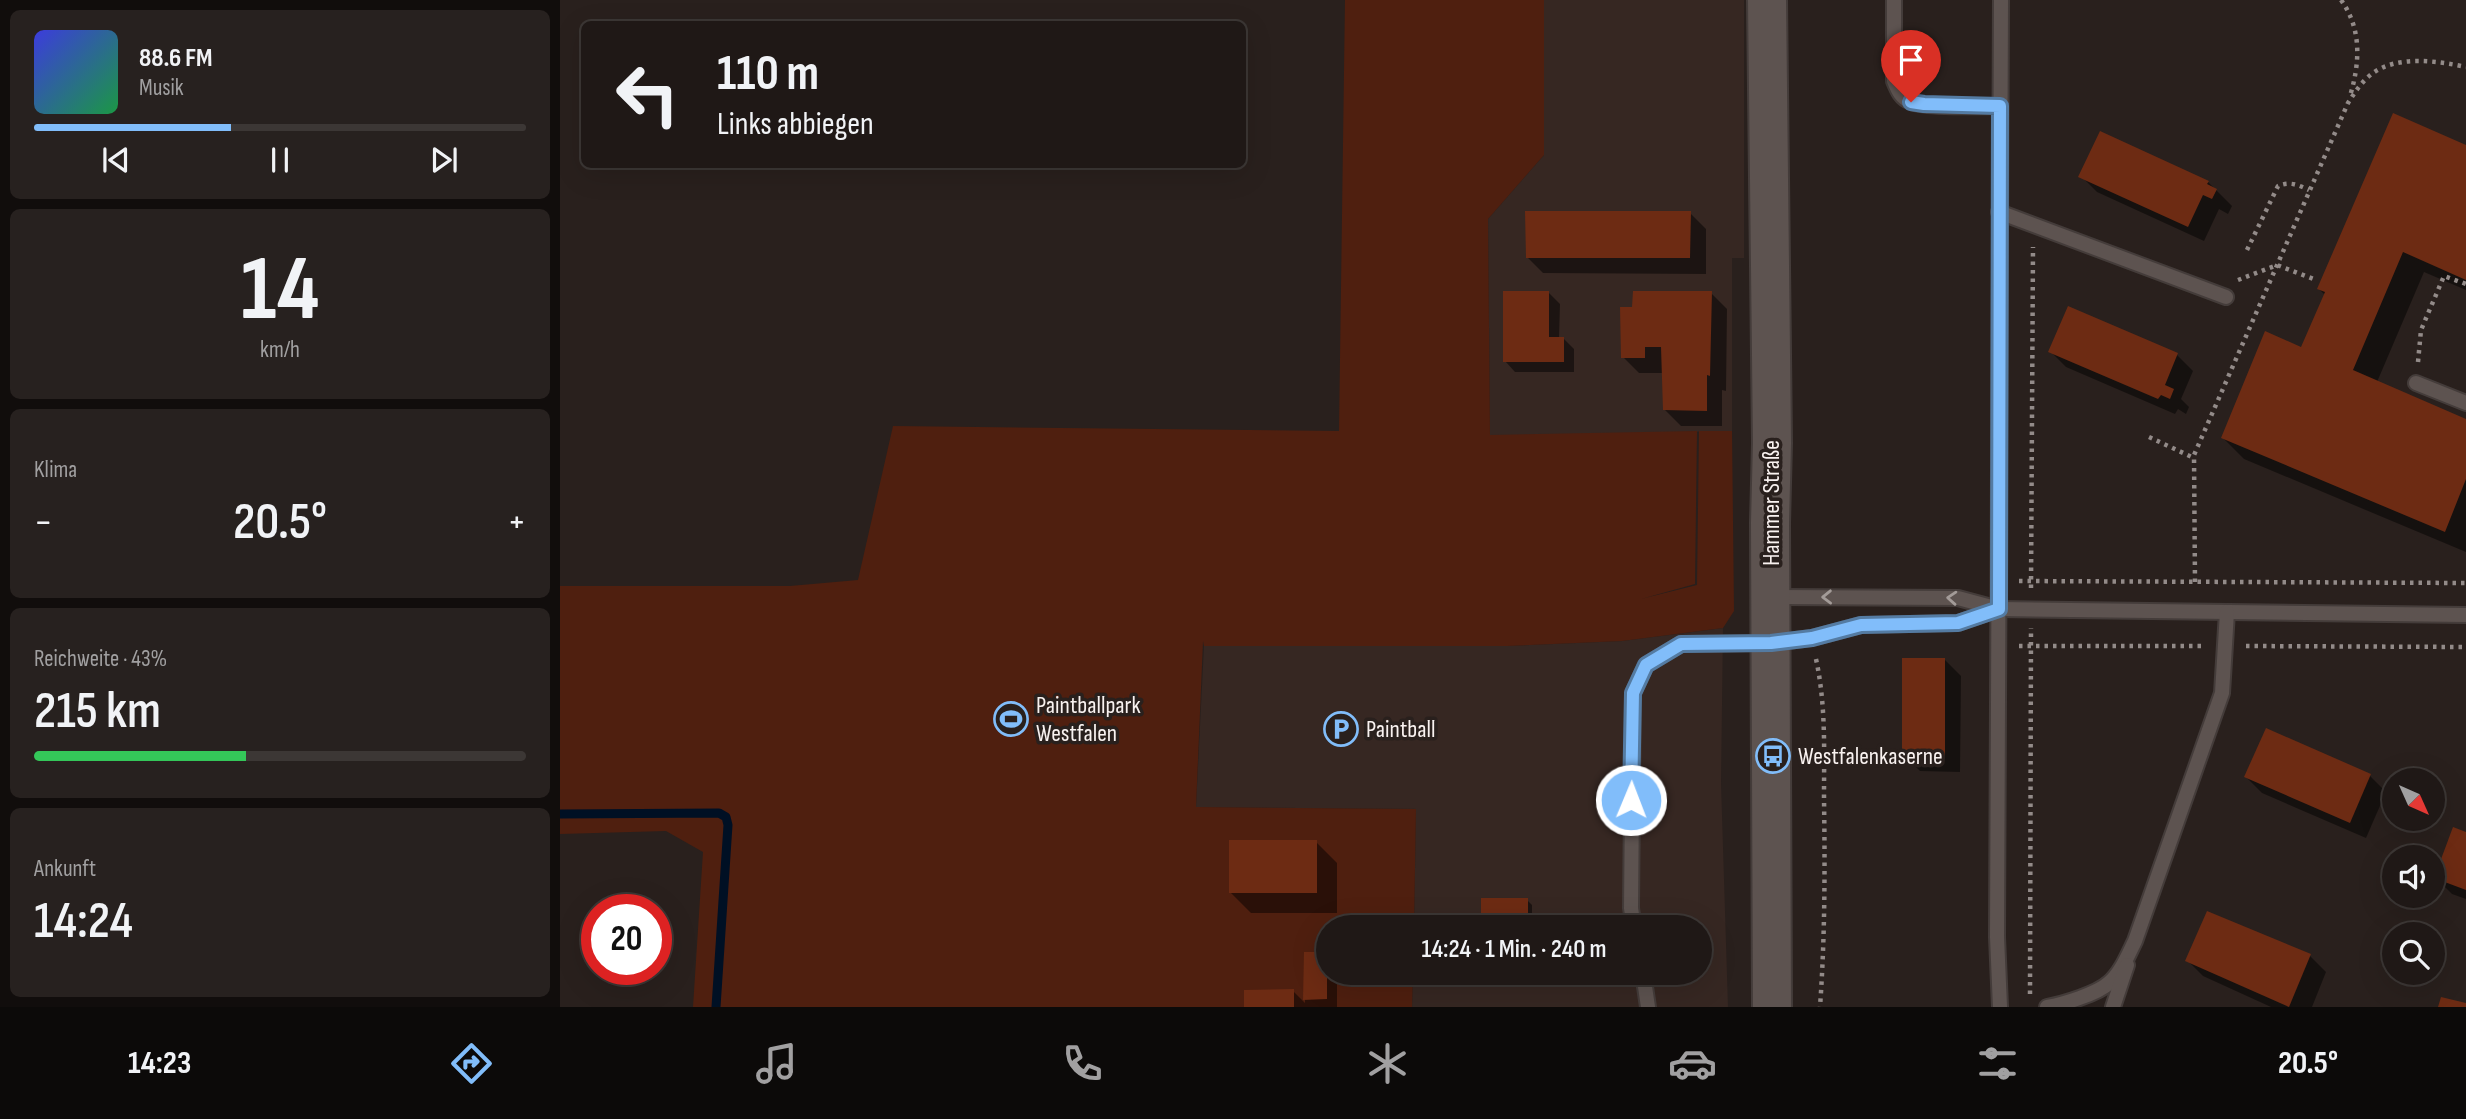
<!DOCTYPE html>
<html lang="de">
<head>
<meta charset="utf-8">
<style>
  body { margin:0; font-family:"Sofia Sans Condensed",sans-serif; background:#27211f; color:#f1f3f6; height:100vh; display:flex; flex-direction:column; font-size:26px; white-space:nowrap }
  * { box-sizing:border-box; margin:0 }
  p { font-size:23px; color:#a1a0a1 }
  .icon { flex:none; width:38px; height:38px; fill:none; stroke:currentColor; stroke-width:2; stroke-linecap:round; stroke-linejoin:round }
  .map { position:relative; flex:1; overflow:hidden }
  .side { display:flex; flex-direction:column; gap:10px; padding:10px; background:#110d0c; width:560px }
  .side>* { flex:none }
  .top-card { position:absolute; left:21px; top:21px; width:665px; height:147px; border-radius:10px; box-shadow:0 7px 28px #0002,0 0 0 2px #3c3735; background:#1f1816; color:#f1f3f6; overflow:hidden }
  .needle { width:46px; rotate:135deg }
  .fabs { position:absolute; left:1822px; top:768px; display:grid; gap:14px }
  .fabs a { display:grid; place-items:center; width:63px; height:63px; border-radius:50%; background:#1f1816; box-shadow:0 7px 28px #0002,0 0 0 2px #3c3735; font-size:35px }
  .speed { position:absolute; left:21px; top:894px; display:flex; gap:14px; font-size:35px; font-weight:700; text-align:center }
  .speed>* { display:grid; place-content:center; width:91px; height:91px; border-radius:50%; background:#1f1816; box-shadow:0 7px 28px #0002,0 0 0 2px #3c3735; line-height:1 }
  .speed .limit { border:10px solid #d22; background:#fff; color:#111 }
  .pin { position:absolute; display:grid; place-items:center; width:60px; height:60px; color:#fff; margin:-72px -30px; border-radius:50% 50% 50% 0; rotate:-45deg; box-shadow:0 0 7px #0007 }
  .pin .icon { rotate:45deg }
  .me { position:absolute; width:77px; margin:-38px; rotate:1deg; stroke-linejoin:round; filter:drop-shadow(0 0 5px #0008) }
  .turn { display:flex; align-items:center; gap:24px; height:147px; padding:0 21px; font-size:32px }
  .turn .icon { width:91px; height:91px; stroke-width:2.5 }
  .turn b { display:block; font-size:49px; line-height:60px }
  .big { font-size:52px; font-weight:600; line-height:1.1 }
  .side .card { flex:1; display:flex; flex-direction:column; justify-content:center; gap:10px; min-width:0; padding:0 24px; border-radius:10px; background:#27211f }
  .side .dial { align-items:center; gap:0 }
  .dial b { font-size:91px; line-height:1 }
  .song { display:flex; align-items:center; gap:21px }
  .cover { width:84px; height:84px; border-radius:10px; background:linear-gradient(135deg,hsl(240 70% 55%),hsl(140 70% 35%)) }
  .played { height:7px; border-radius:4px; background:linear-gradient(90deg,#81bdfa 40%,#3c3735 40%) }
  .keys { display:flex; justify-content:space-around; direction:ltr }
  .heat { display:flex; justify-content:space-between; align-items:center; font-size:38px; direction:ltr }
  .charge { height:10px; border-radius:5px; background:linear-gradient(90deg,#34c759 43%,#3c3735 0) }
  .trip { position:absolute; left:756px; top:915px; width:396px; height:70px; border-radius:35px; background:#1f1816; box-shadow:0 7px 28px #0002,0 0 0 2px #3c3735; font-weight:600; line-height:70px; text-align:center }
  .dock { display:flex; height:112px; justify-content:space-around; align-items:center; background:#0c0a09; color:#a1a0a1 }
  .dock .icon { width:49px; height:49px }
  .dock .selected { color:#81bdfa }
  .dock b { font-size:32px; color:#f1f3f6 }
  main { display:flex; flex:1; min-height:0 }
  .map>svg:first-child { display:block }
  .built { fill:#362722 }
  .green { fill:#4f1f0f }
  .shadow { fill:#0007 }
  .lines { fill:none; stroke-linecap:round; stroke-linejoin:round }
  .stream { stroke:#001024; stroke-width:9 }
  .building { fill:#6d2b13 }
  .service-casing { stroke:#443c3a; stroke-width:18 }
  .secondary-casing { stroke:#443c3a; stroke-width:42 }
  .path { stroke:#938b89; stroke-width:4.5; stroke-dasharray:3.5 5; stroke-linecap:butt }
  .service { stroke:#5d5350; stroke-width:14 }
  .secondary { stroke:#5d5350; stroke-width:38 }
  .oneway { stroke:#a39b98 }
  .route-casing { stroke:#547ba2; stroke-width:18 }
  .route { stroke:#81bdfa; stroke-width:12 }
  .labels { text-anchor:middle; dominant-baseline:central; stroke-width:7; stroke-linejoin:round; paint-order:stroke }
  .street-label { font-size:24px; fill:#f9f2f0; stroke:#29201d }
  .poi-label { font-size:24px; fill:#f9f2f0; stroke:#29201d; text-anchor:start }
</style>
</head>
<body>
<main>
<section class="side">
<div class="card">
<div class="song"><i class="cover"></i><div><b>88.6 FM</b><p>Musik</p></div></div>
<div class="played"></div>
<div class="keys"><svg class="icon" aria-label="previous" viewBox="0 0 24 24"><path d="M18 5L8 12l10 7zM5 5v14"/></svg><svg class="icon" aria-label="pause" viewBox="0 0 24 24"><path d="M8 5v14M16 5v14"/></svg><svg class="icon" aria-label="next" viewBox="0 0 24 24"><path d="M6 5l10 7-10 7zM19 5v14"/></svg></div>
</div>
<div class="card dial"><b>14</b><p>km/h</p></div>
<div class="card"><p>Klima</p>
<div class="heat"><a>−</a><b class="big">20.5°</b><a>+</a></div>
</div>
<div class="card"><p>Reichweite · 43%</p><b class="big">215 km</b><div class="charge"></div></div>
<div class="card"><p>Ankunft</p><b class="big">14:24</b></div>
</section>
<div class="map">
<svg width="1906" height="1007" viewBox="0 0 1906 1007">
  <rect width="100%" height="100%" fill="#29201d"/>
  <!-- built -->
  <g class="built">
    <path d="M984,0H1184V258H1172V431L930,436L928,219L984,155Z"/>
    <path d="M1163,628L1161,783L1168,1007H852L853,973H1139V928L854,927L856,809L636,807L644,646H947L1062,641Z"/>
  </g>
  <!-- green -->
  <path class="green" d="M785,0H984V155L928,219L930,435L1137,431L1135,584L1081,599L1137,585L1139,431H1172L1174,611L1163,628L1062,641L947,646H644L643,641L636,807L856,809L854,927L768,928V973H853L852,1007H133L143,852L106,831L0,834V586H230L298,580L333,426L779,431Z"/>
  <!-- shadow -->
  <g class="shadow">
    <path d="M1906,147V290L1864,272L1817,382L1906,421V552L1684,459L1663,438L1742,349L1765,295L1759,289Z"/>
    <path d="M1521,176L1648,182L1672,206L1668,214L1659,209L1644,241L1537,192Z"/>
    <path d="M1130,213L1146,229V274L983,273L967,257Z"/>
    <path d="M989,293L1000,304L999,339H1004L1014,349V372H955L945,361Z"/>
    <path d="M1151,293L1167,309L1166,391L1162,390V426H1121L1105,410L1103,373H1079L1063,357Z"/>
    <path d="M1509,308L1617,355L1633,371L1621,399L1629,407L1626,414L1618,409L1615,414L1506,367L1490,351Z"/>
    <path d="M1385,660L1401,676L1400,772L1360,771L1344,755Z"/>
    <path d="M1810,776L1826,792L1806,838L1702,793L1686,777Z"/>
    <path d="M1906,834V899L1892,894L1876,878Z"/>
    <path d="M756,842L777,863V913H691L670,892Z"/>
    <path d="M967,900L972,905V928H923Z"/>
    <path d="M1648,914L1750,956L1766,972L1752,1007H1711L1643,976L1627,960Z"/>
    <path d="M745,953L768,955V973H777V1007H686L733,991L745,1003Z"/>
  </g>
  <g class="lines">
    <!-- stream -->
    <path class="stream" d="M0,814L159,813L166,817L168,825L156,1007"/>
  </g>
  <!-- building -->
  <g class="building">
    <path d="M1833,113L1906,145V280L1843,252L1793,370L1906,419V479L1885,532L1661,438L1705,331L1741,347L1765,292L1757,289Z"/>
    <path d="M1540,131L1649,181L1647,184L1657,189L1652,199L1643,195L1628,227L1518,177Z"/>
    <path d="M965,211H1131L1130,258H966Z"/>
    <path d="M943,291H989V337H1004V362H943Z"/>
    <path d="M1073,291H1152L1150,376L1147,375V411L1103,410L1101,347H1085V358H1061L1060,307H1072Z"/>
    <path d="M1508,306L1618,353L1605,385L1614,389L1610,399L1601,395L1598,399L1488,352Z"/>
    <rect x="1342" y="658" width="43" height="98"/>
    <path d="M1706,728L1811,774L1790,823L1684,777Z"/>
    <path d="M1893,827L1906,832V890L1874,878Z"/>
    <rect x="669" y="840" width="88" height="53"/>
    <rect x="921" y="898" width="47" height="30"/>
    <path d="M1647,911L1751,954L1729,1007L1625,961Z"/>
    <path d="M744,952H767V999L743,1000Z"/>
    <path d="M734,989V1007H684V990Z"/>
    <path d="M1881,997L1906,1003V1007H1878Z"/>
  </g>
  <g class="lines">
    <!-- service casing -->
    <g class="service-casing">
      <g id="service">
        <path d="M1334,0V81C1338,91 1341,98 1351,102C1366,108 1420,106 1440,106"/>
        <path d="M1439,212L1666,297"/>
        <path d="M1856,383L1906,403"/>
        <path d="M1439,609L1906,615"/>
        <path d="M1074,928L1071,908L1073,693L1086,665L1121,644L1211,643L1252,638L1301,625L1398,623L1439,609L1398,598L1212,597"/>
        <path d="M1083,973L1088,1007"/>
        <path d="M1440,1007L1437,937L1441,0"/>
        <path d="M1487,1007C1503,1004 1537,994 1549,983C1561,973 1568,955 1575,941L1662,693L1667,612"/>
        <path d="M1553,1007L1567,965"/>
      </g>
    </g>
    <!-- secondary casing -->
    <g class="secondary-casing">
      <path id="secondary" d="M1207,0L1212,443L1210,523L1212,1007"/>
    </g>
    <!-- path -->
    <g class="path">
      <path d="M1781,0C1802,29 1800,63 1790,96"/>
      <path d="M1687,250L1718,186C1730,181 1738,185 1749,190"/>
      <path d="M1678,280L1717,265L1756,280"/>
      <path d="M1858,362L1861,330L1884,276L1906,284"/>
      <path d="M1589,437L1634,458"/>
      <path d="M1459,581L1906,583"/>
      <path d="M1635,582L1634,455L1788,103C1795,92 1802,81 1813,73C1838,55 1878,61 1906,67"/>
      <path d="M1471,588L1473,247"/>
      <path d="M1459,646H1646"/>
      <path d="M1686,646L1906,647"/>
      <path d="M1256,659C1266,705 1264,751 1264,798C1265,868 1265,937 1260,1007"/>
      <path d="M1470,994L1471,628"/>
    </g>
    <!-- service -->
    <use href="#service" class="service"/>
    <!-- secondary -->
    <use href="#secondary" class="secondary"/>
  </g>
  <!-- one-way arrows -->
  <defs><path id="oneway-chevron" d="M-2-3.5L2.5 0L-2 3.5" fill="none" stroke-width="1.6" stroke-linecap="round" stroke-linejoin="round" transform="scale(1.75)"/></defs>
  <g class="oneway">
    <use href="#oneway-chevron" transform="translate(1267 597) rotate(179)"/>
    <use href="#oneway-chevron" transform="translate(1392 598) rotate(-176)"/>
  </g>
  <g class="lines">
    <!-- route casing -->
    <g class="route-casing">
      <path id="route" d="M1071,800L1073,693L1086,665L1121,644L1211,643L1252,638L1301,625L1398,623L1439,609L1440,106L1364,104L1351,102"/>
    </g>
    <!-- route -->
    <use href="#route" class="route"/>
  </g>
  <!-- icons -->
  <defs>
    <g id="stadium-ring" transform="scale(1.75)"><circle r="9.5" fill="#29201d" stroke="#81bdfa" stroke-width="1.5"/><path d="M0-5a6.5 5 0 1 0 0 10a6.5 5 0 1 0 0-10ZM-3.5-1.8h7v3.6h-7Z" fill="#81bdfa"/></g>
    <g id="parking-ring" transform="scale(1.75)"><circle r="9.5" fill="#29201d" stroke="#81bdfa" stroke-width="1.5"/><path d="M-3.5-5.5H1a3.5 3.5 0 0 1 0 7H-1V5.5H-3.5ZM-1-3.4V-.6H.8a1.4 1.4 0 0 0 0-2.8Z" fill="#81bdfa"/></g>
    <g id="bus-ring" transform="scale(1.75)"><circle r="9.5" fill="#29201d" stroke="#81bdfa" stroke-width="1.5"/><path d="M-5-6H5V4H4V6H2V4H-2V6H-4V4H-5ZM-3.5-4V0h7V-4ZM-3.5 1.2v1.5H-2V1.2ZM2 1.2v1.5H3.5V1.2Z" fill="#81bdfa"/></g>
  </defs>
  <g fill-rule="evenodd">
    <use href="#stadium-ring" x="451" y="719"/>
    <use href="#parking-ring" x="781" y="729"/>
    <use href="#bus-ring" x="1213" y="756"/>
  </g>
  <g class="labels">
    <!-- street labels -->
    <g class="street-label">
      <text transform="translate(1211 503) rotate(-90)">Hammer Straße</text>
    </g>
    <!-- poi labels -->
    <g class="poi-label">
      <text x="476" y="705">Paintballpark<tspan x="476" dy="28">Westfalen</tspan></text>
      <text x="806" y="729">Paintball</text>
      <text x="1238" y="756">Westfalenkaserne</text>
    </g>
  </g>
</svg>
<div class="fabs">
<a><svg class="needle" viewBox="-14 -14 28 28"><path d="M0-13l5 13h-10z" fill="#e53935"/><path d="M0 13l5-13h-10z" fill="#a1a0a1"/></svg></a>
<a><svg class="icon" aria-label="sound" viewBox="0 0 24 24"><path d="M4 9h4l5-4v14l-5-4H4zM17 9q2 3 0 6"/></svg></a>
<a><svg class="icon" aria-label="search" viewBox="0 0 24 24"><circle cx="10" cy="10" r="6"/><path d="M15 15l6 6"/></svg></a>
</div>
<div class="speed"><div class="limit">20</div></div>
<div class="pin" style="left:1351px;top:102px;background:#d93025"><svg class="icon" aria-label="arrive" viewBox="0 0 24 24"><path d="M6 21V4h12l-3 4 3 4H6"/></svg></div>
<svg class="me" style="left:1071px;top:800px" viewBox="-20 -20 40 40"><circle r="17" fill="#81bdfa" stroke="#fff" stroke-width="3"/><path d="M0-11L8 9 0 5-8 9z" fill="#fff"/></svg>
<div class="trip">14:24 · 1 Min. · 240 m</div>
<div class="top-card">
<div class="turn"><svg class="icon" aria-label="left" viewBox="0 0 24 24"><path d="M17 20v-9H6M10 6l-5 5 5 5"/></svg><div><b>110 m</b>Links abbiegen</div></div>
</div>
</div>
</main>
<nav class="dock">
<b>14:23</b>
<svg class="icon selected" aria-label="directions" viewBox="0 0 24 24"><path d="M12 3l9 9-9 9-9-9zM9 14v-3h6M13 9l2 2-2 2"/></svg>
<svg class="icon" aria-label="music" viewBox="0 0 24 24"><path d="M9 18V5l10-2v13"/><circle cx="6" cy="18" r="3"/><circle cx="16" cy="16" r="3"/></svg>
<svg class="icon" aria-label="phone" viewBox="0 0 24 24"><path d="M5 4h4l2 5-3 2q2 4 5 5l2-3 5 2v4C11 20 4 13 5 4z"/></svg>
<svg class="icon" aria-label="climate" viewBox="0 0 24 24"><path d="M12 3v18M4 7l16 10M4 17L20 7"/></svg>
<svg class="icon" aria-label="car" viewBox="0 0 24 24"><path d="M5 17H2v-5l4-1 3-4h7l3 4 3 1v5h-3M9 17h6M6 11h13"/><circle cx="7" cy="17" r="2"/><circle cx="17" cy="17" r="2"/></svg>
<svg class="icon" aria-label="filters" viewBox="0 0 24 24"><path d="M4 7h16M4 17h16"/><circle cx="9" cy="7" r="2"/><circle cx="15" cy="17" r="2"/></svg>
<b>20.5°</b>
</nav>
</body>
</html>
